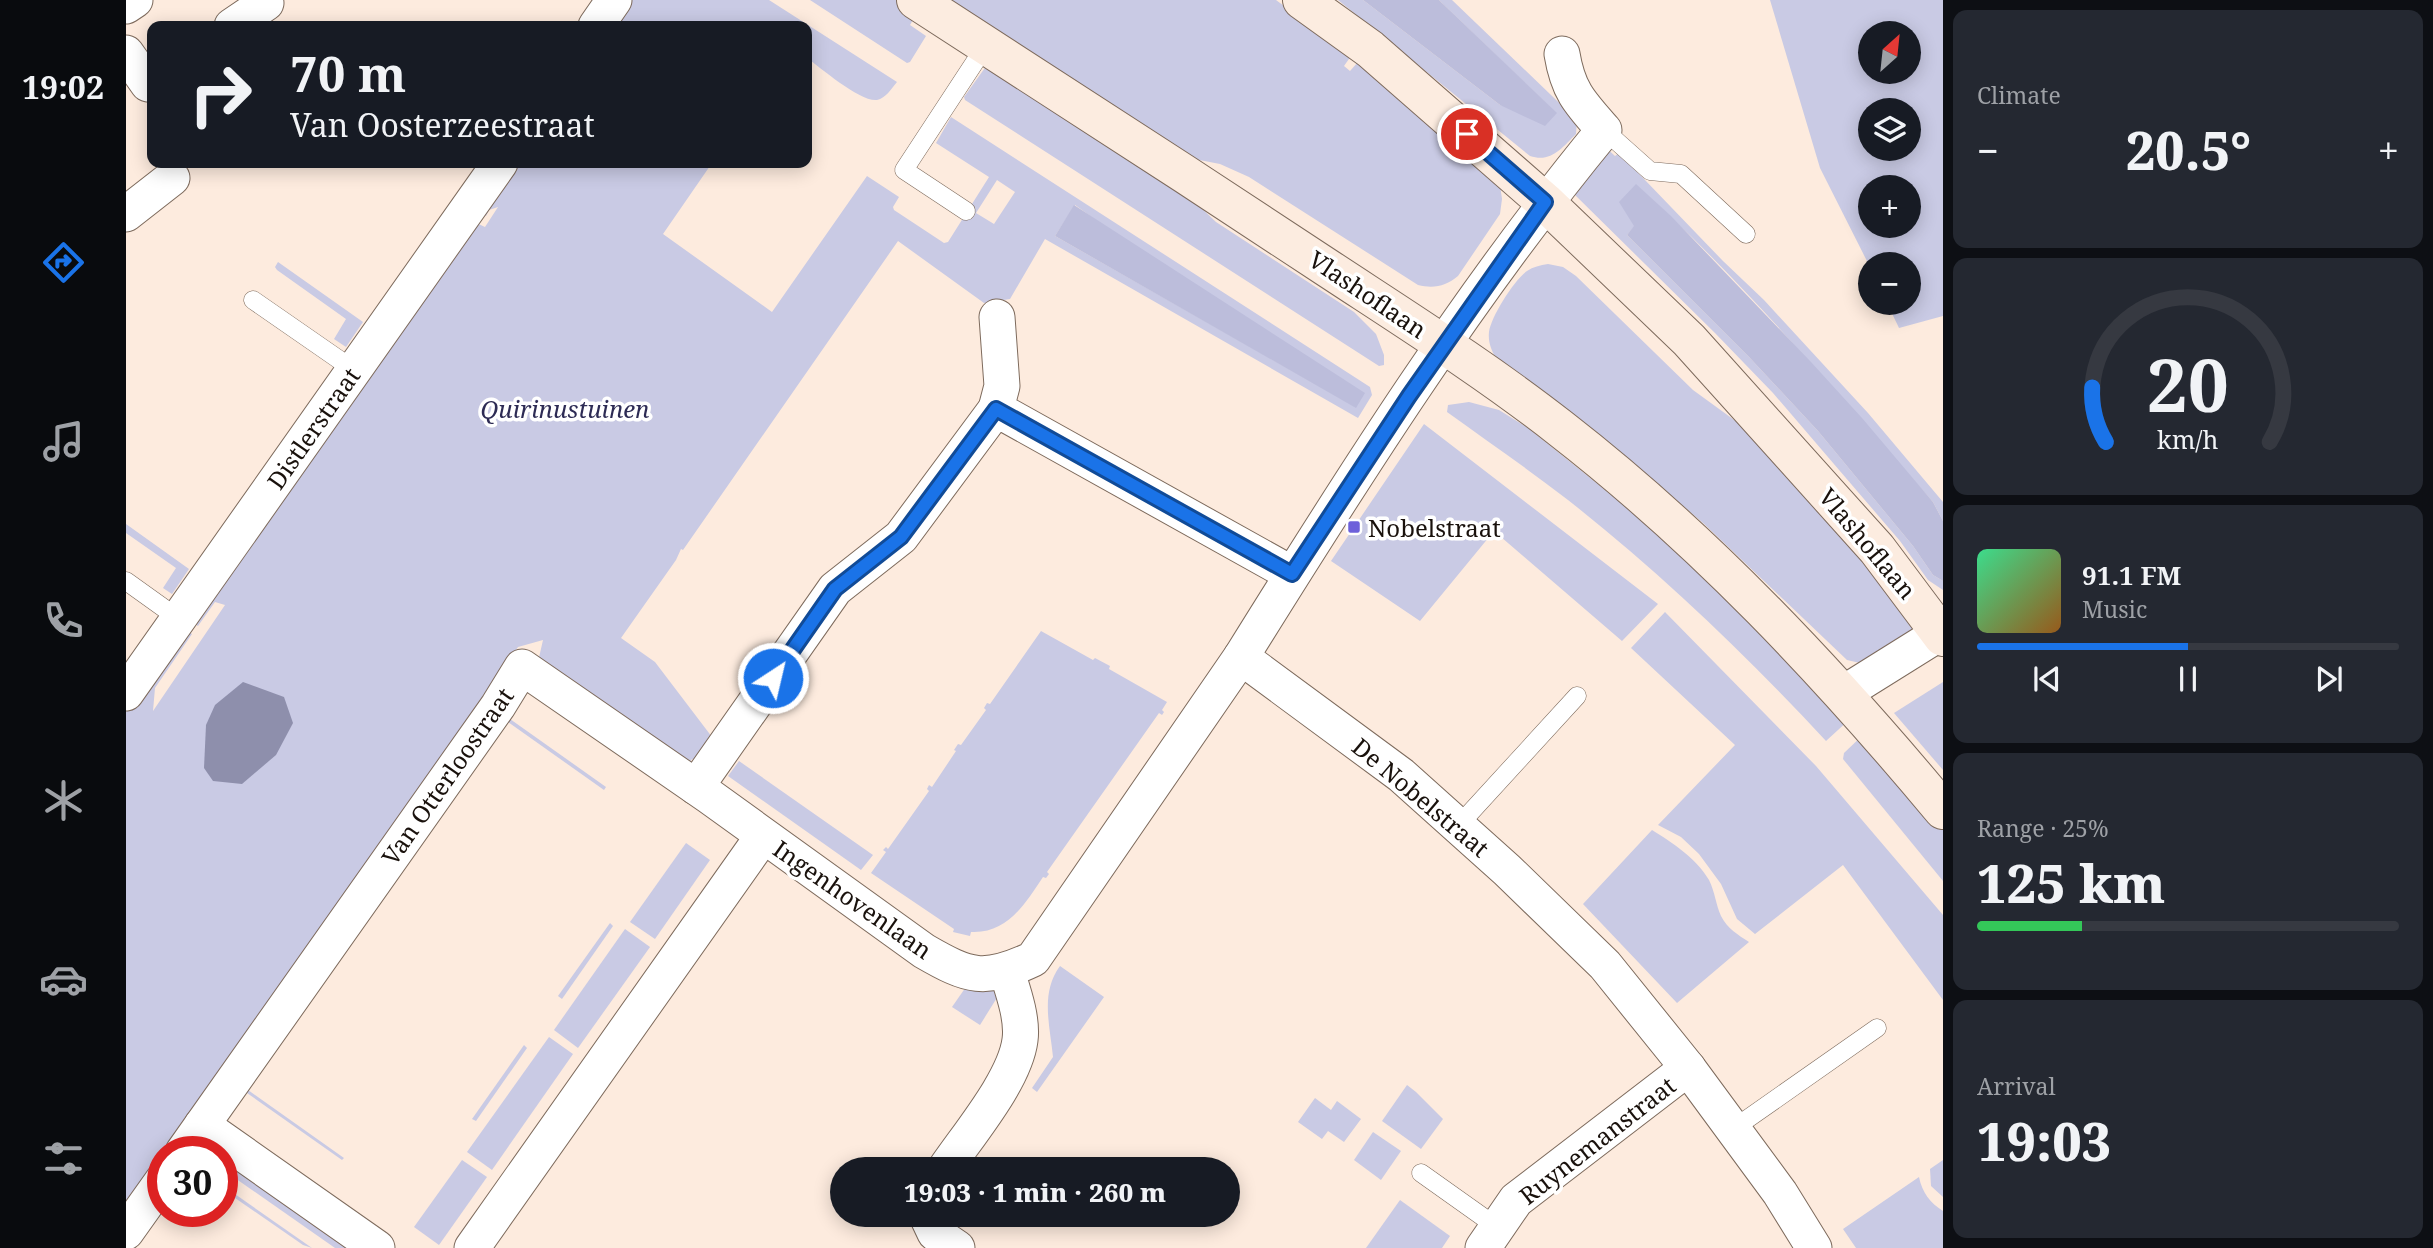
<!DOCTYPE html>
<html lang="en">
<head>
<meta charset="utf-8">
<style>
  body { margin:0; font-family:"Noto Serif",serif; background:#242831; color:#f1f3f6; height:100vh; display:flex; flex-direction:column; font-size:26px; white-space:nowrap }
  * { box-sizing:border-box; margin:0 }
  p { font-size:23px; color:#9ea1a6 }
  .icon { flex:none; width:38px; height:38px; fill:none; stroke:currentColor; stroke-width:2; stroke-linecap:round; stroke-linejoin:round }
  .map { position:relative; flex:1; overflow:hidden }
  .details { display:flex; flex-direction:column; gap:10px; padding:10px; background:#0d0f14; width:490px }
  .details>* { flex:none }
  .hud { position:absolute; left:21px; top:21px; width:665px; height:147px; border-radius:14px; box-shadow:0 4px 18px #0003; background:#171b24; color:#f1f3f6; overflow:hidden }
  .needle { width:46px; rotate:27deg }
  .buttons { position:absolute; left:1732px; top:21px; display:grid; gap:14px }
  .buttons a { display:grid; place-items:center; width:63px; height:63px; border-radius:50%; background:#171b24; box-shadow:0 4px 18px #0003; font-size:35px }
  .speed { position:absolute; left:21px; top:1136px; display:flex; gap:14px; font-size:35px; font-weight:700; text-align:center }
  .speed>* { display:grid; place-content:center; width:91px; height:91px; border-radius:50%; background:#171b24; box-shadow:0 4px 18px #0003; line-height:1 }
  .speed .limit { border:10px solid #d22; background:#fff; color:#111 }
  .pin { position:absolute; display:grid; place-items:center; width:60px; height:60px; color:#fff; margin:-30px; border:4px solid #fff; border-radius:50%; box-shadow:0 2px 7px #0007 }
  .me { position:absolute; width:77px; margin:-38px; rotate:35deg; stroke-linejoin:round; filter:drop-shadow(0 0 5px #0008) }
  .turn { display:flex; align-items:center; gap:24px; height:147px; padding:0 28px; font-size:32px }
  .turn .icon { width:91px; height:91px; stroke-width:2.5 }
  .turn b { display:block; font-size:49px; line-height:60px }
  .big { font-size:52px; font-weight:800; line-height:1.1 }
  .details .card { flex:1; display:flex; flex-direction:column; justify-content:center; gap:10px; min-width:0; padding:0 24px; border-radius:14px; background:#242831 }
  .details .dial { align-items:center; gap:0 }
  .dial svg { height:182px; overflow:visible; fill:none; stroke:#363941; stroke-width:7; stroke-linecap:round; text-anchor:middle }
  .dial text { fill:#f1f3f6; stroke:none }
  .song { display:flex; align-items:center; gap:21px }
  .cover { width:84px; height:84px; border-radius:10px; background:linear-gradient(135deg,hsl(150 70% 55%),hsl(30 70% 35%)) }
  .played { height:7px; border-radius:4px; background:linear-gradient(90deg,#1a73e8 50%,#363941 50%) }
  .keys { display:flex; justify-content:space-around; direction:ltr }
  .heat { display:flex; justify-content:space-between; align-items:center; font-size:38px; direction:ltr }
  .charge { height:10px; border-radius:5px; background:linear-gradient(90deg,#34c759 25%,#363941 0) }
  .trip { position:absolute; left:704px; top:1157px; width:410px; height:70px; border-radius:35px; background:#171b24; box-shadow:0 4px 18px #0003; font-weight:800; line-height:70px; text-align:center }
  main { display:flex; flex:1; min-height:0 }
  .tab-bar { display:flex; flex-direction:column; width:126px; justify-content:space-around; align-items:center; background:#090b0e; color:#9ea1a6 }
  .tab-bar .icon { width:49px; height:49px }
  .tab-bar .current { color:#1a73e8 }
  .tab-bar b { font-size:32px; color:#f1f3f6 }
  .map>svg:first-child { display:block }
  .green { fill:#c9cae4; fill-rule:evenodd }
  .forest { fill:#bcbddb }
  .water { fill:#8e8fac }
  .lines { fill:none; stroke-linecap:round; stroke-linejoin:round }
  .lane-casing { stroke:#7d6a5c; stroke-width:19 }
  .street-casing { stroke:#7d6a5c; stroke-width:37 }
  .secondary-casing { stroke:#7d6a5c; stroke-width:40 }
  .lane { stroke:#fff; stroke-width:18 }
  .street { stroke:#fff; stroke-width:35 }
  .secondary { stroke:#fcece0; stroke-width:38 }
  .route-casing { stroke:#114b97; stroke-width:18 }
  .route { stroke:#1a73e8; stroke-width:12 }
  .poi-dot { fill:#6d60da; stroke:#fff; stroke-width:2.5 }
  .labels { text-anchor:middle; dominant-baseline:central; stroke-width:7; stroke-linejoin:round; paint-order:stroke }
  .street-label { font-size:24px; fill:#19110c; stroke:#fff }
  .park-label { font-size:24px; font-style:italic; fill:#2d2b54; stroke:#fff }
  .poi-label { font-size:24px; fill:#19110c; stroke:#fff; text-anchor:start }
</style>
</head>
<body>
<main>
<nav class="tab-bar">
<b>19:02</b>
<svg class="icon current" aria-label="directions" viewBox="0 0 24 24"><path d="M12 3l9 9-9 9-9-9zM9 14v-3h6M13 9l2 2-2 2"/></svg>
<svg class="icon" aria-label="music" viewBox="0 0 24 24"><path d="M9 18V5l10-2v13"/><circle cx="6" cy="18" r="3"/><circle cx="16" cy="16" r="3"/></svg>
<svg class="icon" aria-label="phone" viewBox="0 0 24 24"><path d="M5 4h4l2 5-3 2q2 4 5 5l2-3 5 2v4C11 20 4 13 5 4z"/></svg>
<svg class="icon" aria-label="climate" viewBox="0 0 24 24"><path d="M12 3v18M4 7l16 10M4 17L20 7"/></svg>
<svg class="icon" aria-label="car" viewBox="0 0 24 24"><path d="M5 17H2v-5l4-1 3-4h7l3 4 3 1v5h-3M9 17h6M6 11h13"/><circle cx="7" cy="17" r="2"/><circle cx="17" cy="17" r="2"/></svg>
<svg class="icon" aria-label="filters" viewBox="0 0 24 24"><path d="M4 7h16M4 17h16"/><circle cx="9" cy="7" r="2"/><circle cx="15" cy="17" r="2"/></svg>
</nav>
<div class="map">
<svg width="1817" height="1248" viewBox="0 0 1817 1248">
  <rect width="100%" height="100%" fill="#fdebde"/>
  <!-- green -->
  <g class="green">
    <path d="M502,0H643L771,82C765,89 760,98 751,100C734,102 695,68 681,58V26H483Z"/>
    <path d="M684,0H771L791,13L784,25L800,36L784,62L781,63Z"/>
    <path d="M812,0H1150L1225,56L1218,66L1224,71L1232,62L1374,185L1376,199L1374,214L1332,276C1320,286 1308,289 1292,285L1123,177L1094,164L1063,158Z"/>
    <path d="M1212,0H1237L1374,105L1430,113L1313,0H1326L1451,120L1450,134C1436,148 1425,163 1404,156Z"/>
    <path d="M1644,0H1817V316L1773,328L1761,303H1783V264H1745V269L1694,168ZM1783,33V72H1745V33ZM1783,110V149H1745V110ZM1783,187V226H1745V187Z"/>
    <path d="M861,65L1024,159L1090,222L1228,312L1250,334L1258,355V365L1253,366L839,100L838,97Z"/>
    <path d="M825,117L1244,387L1246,395L1232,418L919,239L884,299L858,303L772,241L557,550L555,549L550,560L495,638L529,662L586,737L569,761L566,759L563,763L412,662L417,640L392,647L94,1073H91L36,1151L37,1154L0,1206V712L58,629L66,634L29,688L27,711L99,605L89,602L72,626L64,621L346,221L359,227L372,207L363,210L360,216L352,212L387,163H586L537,234L646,312L741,176L773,197L767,207L768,210L818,243L822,242L863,177L810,143ZM871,180L889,192L868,224L850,213ZM949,205L1230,407L929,236Z"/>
    <path d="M1475,143L1489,156L1493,153L1597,261L1638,300L1742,413L1817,502V521L1807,502C1711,394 1618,281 1510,185L1508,227L1501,235L1623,357L1692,431L1787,546L1807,575L1817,581V590L1802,580L1774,541L1647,393L1589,333L1449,195L1446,190Z"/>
    <path d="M152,262L237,322L220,347L208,339L220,319L151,270L149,267Z"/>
    <path d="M1422,264L1437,267L1450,276L1567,390L1633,438L1682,488L1787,628L1784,634L1734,663L1721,660L1577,523L1516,471L1370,358C1365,350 1362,342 1363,332C1365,317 1388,280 1401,271C1407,267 1414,265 1422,264Z"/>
    <path d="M1343,402L1373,410L1402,428L1539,538L1724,719L1700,741C1620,655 1535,573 1442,500C1402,469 1361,441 1321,412L1322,405Z"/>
    <path d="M1298,424L1532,604L1496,641L1368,531L1294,621L1205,561Z"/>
    <path d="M0,524L63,569L46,594L37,588L50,568L0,533Z"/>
    <path d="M1539,612L1690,766L1817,915V1000L1717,865L1629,934L1611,919L1595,884L1573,854L1555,837L1532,825L1609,745L1505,648Z"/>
    <path d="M915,631L967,660L969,658L984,666L983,669L1041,702L1036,710L1038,712L1036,715L1033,713L921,872L923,874L920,878L917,877C899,904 881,934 845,932L844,936L827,932L828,929L745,873L760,852L757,850L760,847L762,849L803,791L801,789L803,785L806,787L830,751L828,750L832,744L835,745L860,710L858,708L861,703L864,704Z"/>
    <path d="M1817,682V770L1768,713Z"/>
    <path d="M384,719L480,787L478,790L382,722Z"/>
    <path d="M1738,734L1817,827V881L1717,759L1718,753Z"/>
    <path d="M613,761L747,855L735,870L602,776Z"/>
    <path d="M1526,830C1547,843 1570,858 1583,880C1589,892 1590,905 1595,916C1601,928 1612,935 1623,942L1551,1003L1457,904Z"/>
    <path d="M560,843L584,860L529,939L504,922Z"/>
    <path d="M484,923L487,926L436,999L432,996Z"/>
    <path d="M499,929L524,947L452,1048L428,1030Z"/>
    <path d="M934,966L978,997L911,1092L906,1088L927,1057C924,1026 914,993 934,966Z"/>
    <path d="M842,984L877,988L854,1025L826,1007Z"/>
    <path d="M423,1037L447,1054L366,1170L341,1152Z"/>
    <path d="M398,1045L401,1048L350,1121L346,1119Z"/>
    <path d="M1281,1085L1290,1092L1317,1119L1295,1149L1256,1121Z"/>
    <path d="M122,1090L218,1158L216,1160L121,1093Z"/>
    <path d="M1189,1098L1205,1110L1211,1101L1235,1119L1218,1142L1202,1131L1196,1139L1172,1122Z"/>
    <path d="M1247,1132L1275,1151L1255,1180L1228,1160Z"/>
    <path d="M96,1157L225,1248H209L96,1169Z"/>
    <path d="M336,1160L361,1177L313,1245L288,1227Z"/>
    <path d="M1817,1160V1197L1805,1186L1804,1169Z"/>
    <path d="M1793,1177C1796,1192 1804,1203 1817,1211V1248H1730L1717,1229Z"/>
    <path d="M96,1185L186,1248L177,1245L96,1189Z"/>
    <path d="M1274,1200L1324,1236L1316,1248H1240Z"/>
  </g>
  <!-- forest -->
  <g class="forest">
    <path d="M1237,0H1313L1431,113L1419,126L1374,105Z"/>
    <path d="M1510,184L1545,216L1685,362L1736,418L1807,502L1817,521V581L1807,575L1787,546L1692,431L1623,357L1501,235L1508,226L1493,202Z"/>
    <path d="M948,205L1239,393L1230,408L929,236Z"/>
  </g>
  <!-- water -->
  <path class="water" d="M117,682L158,697L167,723L150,755L116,784L87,781L78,768L80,725L89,705Z"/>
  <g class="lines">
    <!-- lane casing -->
    <g class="lane-casing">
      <g id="lane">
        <path d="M1478,130L1524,171L1555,174L1620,234"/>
        <path d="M840,211L778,170L860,45"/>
        <path d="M127,300L228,370"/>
        <path d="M0,581L53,619"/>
        <path d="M1332,826L1451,696"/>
        <path d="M1607,1129L1751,1028"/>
        <path d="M1295,1173L1371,1227"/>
      </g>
    </g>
    <!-- street casing -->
    <g class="street-casing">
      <g id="street">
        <path d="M0,6L9,0"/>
        <path d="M106,26L140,3L138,0"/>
        <path d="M470,26L488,0"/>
        <path d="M0,53L22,84L26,81"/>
        <path d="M1436,54C1442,91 1454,103 1478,130C1342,295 1227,477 1115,657L1275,775L1381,870L1479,965L1562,1068L1654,1193L1688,1248"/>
        <path d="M0,214L46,178"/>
        <path d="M870,409L876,386L871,317"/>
        <path d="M0,693L374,163"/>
        <path d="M1718,693L1814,633"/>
        <path d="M570,787L709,589L775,537L870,409L1166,574"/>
        <path d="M76,1125L251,1248"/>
        <path d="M57,1152L372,706L396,667L583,796L798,951C843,977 858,982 907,959L1115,657"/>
        <path d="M819,1169C842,1135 889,1080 894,1040C897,1019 887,991 881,972"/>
        <path d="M800,1214L809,1233L831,1248"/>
        <path d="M0,1232L37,1180"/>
        <path d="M346,1248L637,836"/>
        <path d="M1357,1248L1390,1200L1562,1068"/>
      </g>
    </g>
    <!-- secondary casing -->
    <g class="secondary-casing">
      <g id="secondary">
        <path d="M790,0C927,88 1064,177 1200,267C1279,319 1360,370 1434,428C1577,539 1701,671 1817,810"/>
        <path d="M1176,0L1244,49L1419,202L1563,340L1751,549L1817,637"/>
      </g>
    </g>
    <!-- lane -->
    <use href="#lane" class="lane"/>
    <!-- street -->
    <use href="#street" class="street"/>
    <!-- secondary -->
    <use href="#secondary" class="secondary"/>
  </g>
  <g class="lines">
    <!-- route casing -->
    <g class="route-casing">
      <path id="route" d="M647,678L709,589L775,537L870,409L1166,574L1283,396L1419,202L1341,134"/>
    </g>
    <!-- route -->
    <use href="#route" class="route"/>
  </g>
  <!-- markers -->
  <rect class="poi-dot" x="1221" y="520" width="14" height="14" rx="3.5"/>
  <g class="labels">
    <!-- street labels -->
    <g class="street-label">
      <text transform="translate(1242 294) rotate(34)">Vlashoflaan</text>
      <text transform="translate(187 428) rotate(-55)">Distlerstraat</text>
      <text transform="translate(1742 543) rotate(50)">Vlashoflaan</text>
      <text transform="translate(321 776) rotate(-55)">Van Otterloostraat</text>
      <text transform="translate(1295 797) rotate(40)">De Nobelstraat</text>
      <text transform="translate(727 899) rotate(35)">Ingenhovenlaan</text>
      <text transform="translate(1471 1140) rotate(-38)">Ruynemanstraat</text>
    </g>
    <!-- park labels -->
    <g class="park-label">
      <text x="439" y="408">Quirinustuinen</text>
    </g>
    <!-- poi labels -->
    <g class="poi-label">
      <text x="1242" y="527">Nobelstraat</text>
    </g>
  </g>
</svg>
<div class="buttons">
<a><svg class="needle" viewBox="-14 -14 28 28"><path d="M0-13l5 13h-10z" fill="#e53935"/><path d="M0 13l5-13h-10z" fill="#9ea1a6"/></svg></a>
<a><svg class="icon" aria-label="layers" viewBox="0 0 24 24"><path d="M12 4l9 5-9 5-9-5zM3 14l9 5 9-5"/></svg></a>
<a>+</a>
<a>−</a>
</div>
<div class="speed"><div class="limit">30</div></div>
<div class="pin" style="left:1341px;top:134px;background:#d93025"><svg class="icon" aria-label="arrive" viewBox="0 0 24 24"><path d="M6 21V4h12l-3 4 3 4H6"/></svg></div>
<svg class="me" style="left:647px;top:678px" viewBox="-20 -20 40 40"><circle r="17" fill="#1a73e8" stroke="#fff" stroke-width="3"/><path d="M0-11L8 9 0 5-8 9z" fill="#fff"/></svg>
<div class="trip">19:03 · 1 min · 260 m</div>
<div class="hud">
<div class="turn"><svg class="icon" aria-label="right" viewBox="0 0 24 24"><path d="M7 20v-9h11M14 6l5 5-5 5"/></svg><div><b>70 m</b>Van Oosterzeestraat</div></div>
</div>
</div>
<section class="details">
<div class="card"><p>Climate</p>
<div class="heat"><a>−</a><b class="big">20.5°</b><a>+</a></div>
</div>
<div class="card dial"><svg viewBox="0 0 100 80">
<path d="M14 69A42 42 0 1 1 86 69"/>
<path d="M14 69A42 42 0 0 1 8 45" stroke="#1a73e8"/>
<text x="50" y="56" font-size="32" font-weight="700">20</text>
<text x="50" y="72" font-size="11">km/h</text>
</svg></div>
<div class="card">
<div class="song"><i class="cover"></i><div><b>91.1 FM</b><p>Music</p></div></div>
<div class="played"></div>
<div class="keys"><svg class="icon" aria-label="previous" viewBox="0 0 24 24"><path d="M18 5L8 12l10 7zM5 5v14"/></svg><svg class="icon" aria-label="pause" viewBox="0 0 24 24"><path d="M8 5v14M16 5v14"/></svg><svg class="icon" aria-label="next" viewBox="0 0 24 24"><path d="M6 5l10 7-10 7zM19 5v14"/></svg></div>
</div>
<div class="card"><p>Range · 25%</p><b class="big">125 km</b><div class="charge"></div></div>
<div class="card"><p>Arrival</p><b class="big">19:03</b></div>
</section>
</main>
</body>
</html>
